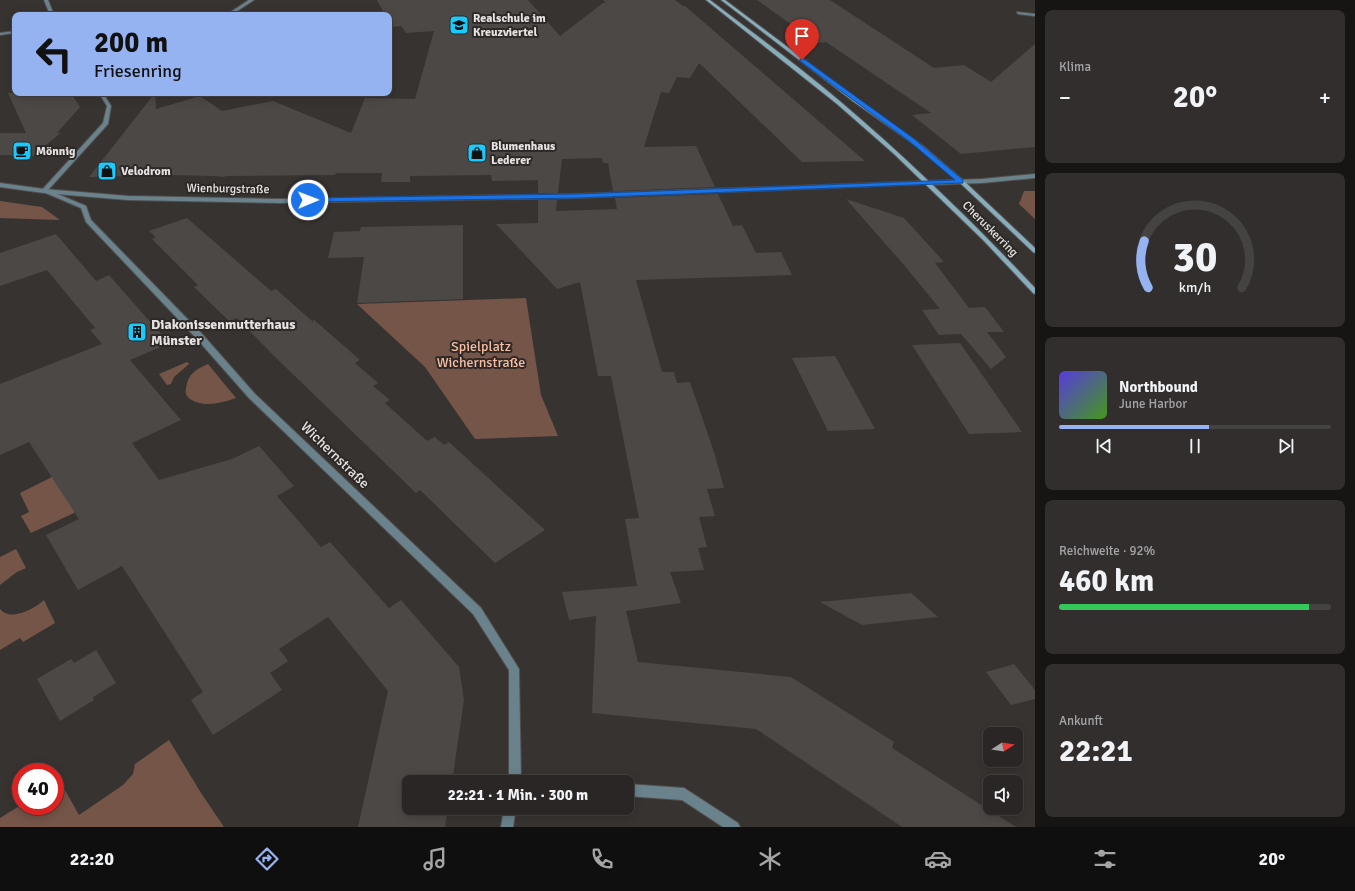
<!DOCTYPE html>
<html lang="de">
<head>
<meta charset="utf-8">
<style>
  body { margin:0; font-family:Signika,sans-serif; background:#312e2d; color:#f1f3f6; height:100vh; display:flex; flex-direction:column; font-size:15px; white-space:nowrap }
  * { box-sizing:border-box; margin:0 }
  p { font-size:13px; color:#a5a5a7 }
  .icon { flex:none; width:22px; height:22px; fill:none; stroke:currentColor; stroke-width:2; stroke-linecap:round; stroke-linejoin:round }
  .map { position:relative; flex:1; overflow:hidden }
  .details { display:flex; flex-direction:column; gap:10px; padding:10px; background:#171514; width:320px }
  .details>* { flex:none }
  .banner { position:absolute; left:12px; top:12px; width:380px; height:84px; border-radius:8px; box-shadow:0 2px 10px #0003,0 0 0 1px #454342; background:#95b2f1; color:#111; overflow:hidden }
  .needle { width:26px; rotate:78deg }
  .fabs { position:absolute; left:983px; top:727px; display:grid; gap:8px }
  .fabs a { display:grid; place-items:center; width:40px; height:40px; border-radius:8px; background:#292625; box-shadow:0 2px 10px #0003,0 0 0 1px #454342; font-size:20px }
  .speed { position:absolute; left:12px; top:763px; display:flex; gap:8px; font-size:20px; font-weight:700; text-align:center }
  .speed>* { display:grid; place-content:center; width:52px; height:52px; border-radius:50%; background:#292625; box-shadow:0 2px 10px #0003,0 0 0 1px #454342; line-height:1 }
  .speed .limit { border:6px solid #d22; background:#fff; color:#111 }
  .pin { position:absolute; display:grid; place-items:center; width:34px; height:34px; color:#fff; margin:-41px -17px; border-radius:50% 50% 50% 0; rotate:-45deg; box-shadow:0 0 4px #0007 }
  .pin .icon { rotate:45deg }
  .me { position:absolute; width:44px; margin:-22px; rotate:89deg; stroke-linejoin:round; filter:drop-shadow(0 0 3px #0008) }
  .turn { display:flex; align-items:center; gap:14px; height:84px; padding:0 16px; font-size:18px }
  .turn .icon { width:52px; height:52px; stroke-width:2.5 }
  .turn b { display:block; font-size:28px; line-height:34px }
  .big { font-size:30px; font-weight:800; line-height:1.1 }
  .details .card { flex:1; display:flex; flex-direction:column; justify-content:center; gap:6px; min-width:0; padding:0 14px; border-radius:8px; background:#312e2d }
  .details .dial { align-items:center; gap:0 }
  .dial svg { height:104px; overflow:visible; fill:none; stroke:#454342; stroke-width:7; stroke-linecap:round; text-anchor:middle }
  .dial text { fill:#f1f3f6; stroke:none }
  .song { display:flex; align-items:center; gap:12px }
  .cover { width:48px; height:48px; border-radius:6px; background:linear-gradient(135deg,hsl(250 70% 55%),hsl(100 70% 35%)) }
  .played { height:4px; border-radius:2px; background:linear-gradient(90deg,#95b2f1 55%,#454342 55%) }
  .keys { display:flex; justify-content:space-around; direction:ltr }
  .heat { display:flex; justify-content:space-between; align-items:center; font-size:22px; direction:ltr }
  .charge { height:6px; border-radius:3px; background:linear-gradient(90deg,#34c759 92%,#454342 0) }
  .trip { position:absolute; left:402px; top:775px; width:232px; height:40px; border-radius:8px; background:#292625; box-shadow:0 2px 10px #0003,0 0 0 1px #454342; font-weight:800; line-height:40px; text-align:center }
  .menu { display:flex; height:64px; justify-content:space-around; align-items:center; background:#100f0f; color:#a5a5a7 }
  .menu .icon { width:28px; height:28px }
  .menu .on { color:#95b2f1 }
  .menu b { font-size:18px; color:#f1f3f6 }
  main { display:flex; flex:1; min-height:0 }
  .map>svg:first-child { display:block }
  .green { fill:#745548 }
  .building { fill:#4c4846 }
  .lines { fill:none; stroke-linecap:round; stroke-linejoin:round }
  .minor-casing { stroke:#534f4d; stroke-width:2 }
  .tertiary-casing { stroke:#534f4d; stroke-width:2 }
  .secondary-casing { stroke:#534f4d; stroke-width:2 }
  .minor { fill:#69828c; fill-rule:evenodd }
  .tertiary { fill:#69828c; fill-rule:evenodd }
  .secondary { fill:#87adbd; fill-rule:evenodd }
  .route { fill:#1a73e8; stroke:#114b97 }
  .labels { text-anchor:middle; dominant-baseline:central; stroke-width:4; stroke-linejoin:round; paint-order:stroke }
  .far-poi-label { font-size:12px; font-weight:bold; fill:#e6e3e2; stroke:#2d2927; text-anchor:start }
  .far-street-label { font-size:12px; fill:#e6e3e2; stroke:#2d2927 }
  .poi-label { font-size:14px; font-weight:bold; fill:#e6e3e2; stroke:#2d2927; text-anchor:start }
  .park-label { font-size:14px; fill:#fbbea3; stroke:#2d2927 }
  .street-label { font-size:14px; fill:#e6e3e2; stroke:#2d2927 }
</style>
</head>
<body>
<main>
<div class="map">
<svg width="1035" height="827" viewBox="0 0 1035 827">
  <rect width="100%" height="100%" fill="#373331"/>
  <!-- green -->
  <g class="green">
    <path d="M1024,191H1035V219L1019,204Z"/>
    <path d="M0,201L42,207L60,220L0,218Z"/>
    <path d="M526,298L541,395L558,436L475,439L425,367L357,304Z"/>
    <path d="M187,362L189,364L174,377L171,384L167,385L159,374Z"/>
    <path d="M208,364L236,398C222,403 203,408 190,399C186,396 185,392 186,388C188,374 196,369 208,364Z"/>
    <path d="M52,477L59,488L73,481L76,509L74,513L31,533L21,516L29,512L20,493Z"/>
    <path d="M16,549L26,568L17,572L0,585V557Z"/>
    <path d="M44,600L55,623L23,642L20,638L0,650V609C11,622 34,609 44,600Z"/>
    <path d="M169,740L201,793L224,827H0V818L21,805L55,806V786L61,783L79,815L123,785L133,774L135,764Z"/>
  </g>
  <!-- building -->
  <g class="building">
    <path d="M377,0H528L560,36L603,3H606L603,0H675L683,6H685L865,161L802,162L699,63L690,78L677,77L669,93L661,92L644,147L696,146L715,187L613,191L608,163H603L602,158L562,159L558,193H538V180L492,181L491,175L410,176V182H381L382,173H336L335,175L227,176L223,177L214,176L172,175L89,177L155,93L156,109L200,96L222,111L273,101L351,133L365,98L415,99L434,31L406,33L401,26L391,27L389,23V15H385Z"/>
    <path d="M757,0H830L934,68L964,65L991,82L1035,44V147L961,154L912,115L931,113L826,42L817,43Z"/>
    <path d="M8,93H71L80,107L57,133H61L47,144L36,156L35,154L33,156L0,155V133H26Z"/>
    <path d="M718,194L733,226L742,225L756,253L781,252L792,275L636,280L662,372H674L677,383L690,382L714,452L724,488L707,489L715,516L699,517L707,547L698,548L704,570L670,572L681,603L626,611L638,662L791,677L894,742L892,748L1016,827H902L756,729L592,713L596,616L569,620L562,592L637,586L625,519L639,518L611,376H598L580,282L557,289L496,224L538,223V200H557L556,211L617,209L615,198Z"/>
    <path d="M846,199L904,218L944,262L935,263L969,308L985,307L1004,332H987L1006,357L991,369L961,334L939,335L922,310L940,309L904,265Z"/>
    <path d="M187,218L271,291L276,289L313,322V319L360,360L355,363L378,383L373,386L390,400L385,403L427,441L435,437L444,445L449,442L545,530L495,563L420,490L416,493L273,355L237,318L229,321L194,287L198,285L152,239L156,237L149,231Z"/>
    <path d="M463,225V299L357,303L364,257L328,258L334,232L360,231L361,227Z"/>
    <path d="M56,234L96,281L109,275L152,324L170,343L130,360L181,420L132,443L159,480L232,459L259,446L294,486L277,496L321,547L330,542L389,608L401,600L459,667L464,700L452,782H409V808H448L445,827H358L388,691L328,617L279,649L288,661L270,673L282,690L213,735L191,700L203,692L122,566L78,590L46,535L79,519L29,442L0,455V384L102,344L90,330L95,328L47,270L0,286V253Z"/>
    <path d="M960,343L1022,432L969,434L912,345Z"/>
    <path d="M835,356L875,429L828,431L792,358Z"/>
    <path d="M911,593L938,617L862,625L820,602Z"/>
    <path d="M96,650L116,683L93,697L94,700L60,721L37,679L71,659L74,663Z"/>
    <path d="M1014,664L1035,690V699L1011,705L986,672Z"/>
  </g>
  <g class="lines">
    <!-- minor casing -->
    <g class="minor-casing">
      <g id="minor">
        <path d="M44,0H48L54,15H50Z"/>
        <path d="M249,0H254L231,15H226Z"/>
        <path d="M1017,12L1035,14V16L1018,14Z"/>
        <path d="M15,31V33L0,35V33Z"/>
        <path d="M99,93H103L111,106L108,124L48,190L86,206L91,220L203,335L255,394L481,608L519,669L521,782H509V670L473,614L249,398L197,339L86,222L81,208L41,191L103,123L107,106Z"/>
        <path d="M1035,174V178L982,183L927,185L924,183L927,181L982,179Z"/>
        <path d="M627,784L684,788L738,823L740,827H723L682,800L627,796Z"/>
        <path d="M504,808H516L513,827H501Z"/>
      </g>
    </g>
    <!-- tertiary casing -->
    <g class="tertiary-casing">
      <path id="tertiary" d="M927,181L929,182V184L577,198L279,203L128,200L44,193L0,187V183L44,189L128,196L279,199L577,194Z"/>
    </g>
    <!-- secondary casing -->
    <g class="secondary-casing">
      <g id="secondary">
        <path d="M706,0H710C754,34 800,67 842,103C910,161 974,223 1035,288V294L1033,293L983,240L894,154L837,104Z"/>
        <path d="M721,0H725L858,100L923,146L963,180L1035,248V253L1033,252L959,182L919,148L854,102Z"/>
      </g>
    </g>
    <!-- minor -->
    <use href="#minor" class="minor"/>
    <!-- tertiary -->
    <use href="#tertiary" class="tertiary"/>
    <!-- secondary -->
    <use href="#secondary" class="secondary"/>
  </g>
  <!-- route -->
  <path class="route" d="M800,59H804L913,138L963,180V183L577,198L308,202L305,200L308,198L577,194L955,180L909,141L800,61Z"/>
  <!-- icons -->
  <defs>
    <g id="school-square" transform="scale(1)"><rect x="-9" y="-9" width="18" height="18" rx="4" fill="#1bcafc" stroke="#2d2927"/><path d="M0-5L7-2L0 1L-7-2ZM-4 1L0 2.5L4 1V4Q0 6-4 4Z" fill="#111"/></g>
    <g id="cafe-square" transform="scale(1)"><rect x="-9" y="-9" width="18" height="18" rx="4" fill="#1bcafc" stroke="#2d2927"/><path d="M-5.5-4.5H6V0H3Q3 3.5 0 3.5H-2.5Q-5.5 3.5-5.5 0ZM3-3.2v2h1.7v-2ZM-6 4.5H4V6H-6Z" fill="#111"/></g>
    <g id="shop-square" transform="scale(1)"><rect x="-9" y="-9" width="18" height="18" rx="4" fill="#1bcafc" stroke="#2d2927"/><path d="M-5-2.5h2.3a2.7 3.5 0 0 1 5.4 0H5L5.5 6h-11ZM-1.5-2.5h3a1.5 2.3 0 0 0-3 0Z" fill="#111"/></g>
    <g id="building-square" transform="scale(1)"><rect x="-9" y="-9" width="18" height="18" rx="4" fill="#1bcafc" stroke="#2d2927"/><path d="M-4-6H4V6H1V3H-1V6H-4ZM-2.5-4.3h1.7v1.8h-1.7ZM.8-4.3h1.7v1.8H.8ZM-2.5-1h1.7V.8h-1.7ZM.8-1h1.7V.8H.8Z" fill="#111"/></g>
  </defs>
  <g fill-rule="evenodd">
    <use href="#school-square" x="459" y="25"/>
    <use href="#cafe-square" x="22" y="151"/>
    <use href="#shop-square" x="477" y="153"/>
    <use href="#shop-square" x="107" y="171"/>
    <use href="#building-square" x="137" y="332"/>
  </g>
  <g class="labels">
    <!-- far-poi labels -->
    <g class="far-poi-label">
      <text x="473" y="18">Realschule im<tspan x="473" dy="14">Kreuzviertel</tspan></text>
      <text x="491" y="146">Blumenhaus<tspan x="491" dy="14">Lederer</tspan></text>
      <text x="36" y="151">Mönnig</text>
      <text x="121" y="171">Velodrom</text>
    </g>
    <!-- far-street labels -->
    <g class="far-street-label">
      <text transform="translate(228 189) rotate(1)">Wienburgstraße</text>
      <text transform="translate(990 229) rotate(45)">Cheruskerring</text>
    </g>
    <!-- poi labels -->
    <g class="poi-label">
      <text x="151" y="324">Diakonissenmutterhaus<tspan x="151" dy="16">Münster</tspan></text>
    </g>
    <!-- park labels -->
    <g class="park-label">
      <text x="481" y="346">Spielplatz<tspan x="481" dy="16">Wichernstraße</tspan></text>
    </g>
    <!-- street labels -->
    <g class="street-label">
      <text transform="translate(335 455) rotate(44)">Wichernstraße</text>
    </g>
  </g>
</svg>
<div class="fabs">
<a><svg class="needle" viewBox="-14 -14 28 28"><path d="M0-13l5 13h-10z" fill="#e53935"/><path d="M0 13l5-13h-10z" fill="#a5a5a7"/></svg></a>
<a><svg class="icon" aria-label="sound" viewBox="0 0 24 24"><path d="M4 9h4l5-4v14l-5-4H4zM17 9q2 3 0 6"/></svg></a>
</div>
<div class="speed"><div class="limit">40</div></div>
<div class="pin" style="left:802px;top:60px;background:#d93025"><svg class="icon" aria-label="arrive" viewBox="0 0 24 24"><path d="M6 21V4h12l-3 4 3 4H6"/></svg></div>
<svg class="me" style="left:308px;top:200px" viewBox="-20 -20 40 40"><circle r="17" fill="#1a73e8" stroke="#fff" stroke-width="3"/><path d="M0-11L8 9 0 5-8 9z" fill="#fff"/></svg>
<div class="trip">22:21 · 1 Min. · 300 m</div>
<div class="banner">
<div class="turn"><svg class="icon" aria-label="left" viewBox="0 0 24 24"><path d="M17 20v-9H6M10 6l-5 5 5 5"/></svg><div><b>200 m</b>Friesenring</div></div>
</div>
</div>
<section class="details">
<div class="card"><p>Klima</p>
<div class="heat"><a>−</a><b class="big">20°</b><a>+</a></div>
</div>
<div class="card dial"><svg viewBox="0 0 100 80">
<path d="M14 69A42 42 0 1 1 86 69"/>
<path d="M14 69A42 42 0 0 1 11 33" stroke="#95b2f1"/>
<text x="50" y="56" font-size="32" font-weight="700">30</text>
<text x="50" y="72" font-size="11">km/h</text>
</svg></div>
<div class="card">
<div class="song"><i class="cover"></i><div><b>Northbound</b><p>June Harbor</p></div></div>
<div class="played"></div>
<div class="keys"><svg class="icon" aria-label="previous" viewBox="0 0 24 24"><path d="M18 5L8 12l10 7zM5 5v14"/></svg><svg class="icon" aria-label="pause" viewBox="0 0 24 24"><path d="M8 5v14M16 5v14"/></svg><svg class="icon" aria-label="next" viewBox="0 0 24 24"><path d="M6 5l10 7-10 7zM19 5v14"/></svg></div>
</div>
<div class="card"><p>Reichweite · 92%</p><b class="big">460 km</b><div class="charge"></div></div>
<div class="card"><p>Ankunft</p><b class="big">22:21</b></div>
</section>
</main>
<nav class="menu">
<b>22:20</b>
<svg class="icon on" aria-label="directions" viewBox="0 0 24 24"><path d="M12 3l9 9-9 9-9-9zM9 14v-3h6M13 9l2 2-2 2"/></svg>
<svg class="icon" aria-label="music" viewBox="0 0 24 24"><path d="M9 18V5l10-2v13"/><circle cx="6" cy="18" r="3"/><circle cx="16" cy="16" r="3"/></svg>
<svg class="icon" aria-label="phone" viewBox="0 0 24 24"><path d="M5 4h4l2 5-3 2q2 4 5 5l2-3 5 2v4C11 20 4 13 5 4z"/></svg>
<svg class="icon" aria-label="climate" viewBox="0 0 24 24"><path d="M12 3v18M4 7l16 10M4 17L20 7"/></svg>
<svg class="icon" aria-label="car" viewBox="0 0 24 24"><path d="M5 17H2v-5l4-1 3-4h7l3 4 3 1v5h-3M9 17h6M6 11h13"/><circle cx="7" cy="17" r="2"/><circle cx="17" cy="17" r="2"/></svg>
<svg class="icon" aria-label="filters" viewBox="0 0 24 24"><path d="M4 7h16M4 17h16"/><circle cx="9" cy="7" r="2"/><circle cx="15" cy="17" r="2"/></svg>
<b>20°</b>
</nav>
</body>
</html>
